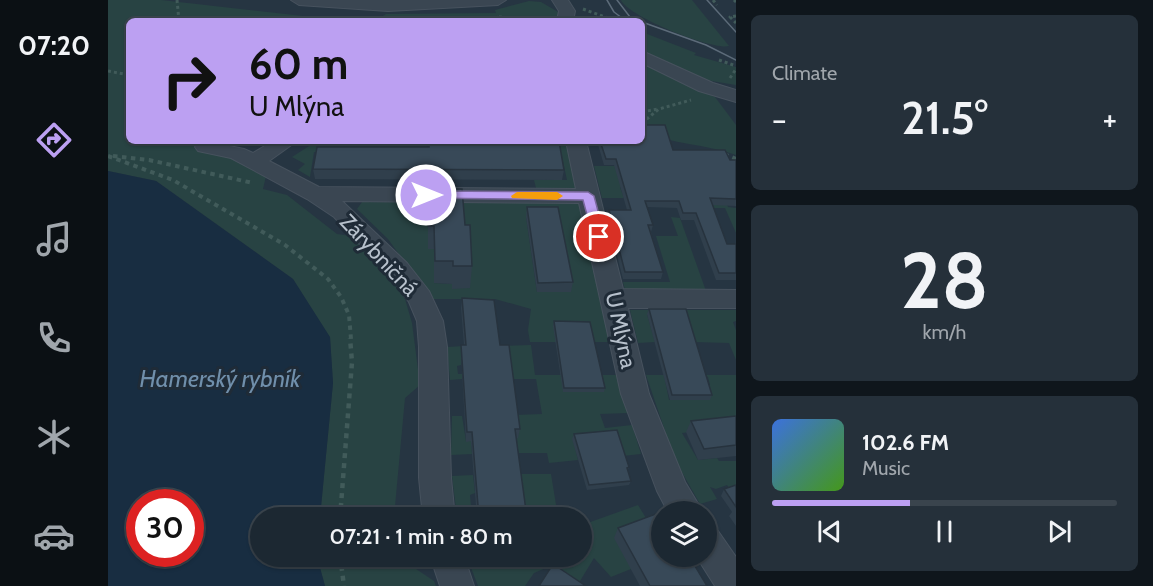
<!DOCTYPE html>
<html lang="en">
<head>
<meta charset="utf-8">
<style>
  body { margin:0; font-family:Cabin,sans-serif; background:#25303a; color:#f1f3f6; height:100vh; display:flex; flex-direction:column; font-size:22px; white-space:nowrap }
  * { box-sizing:border-box; margin:0 }
  p { font-size:20px; color:#a0a6ac }
  .icon { flex:none; width:33px; height:33px; fill:none; stroke:currentColor; stroke-width:2; stroke-linecap:round; stroke-linejoin:round }
  .map { position:relative; flex:1; overflow:hidden }
  .side { display:flex; flex-direction:column; gap:15px; padding:15px; background:#0f161c; width:417px }
  .side>* { flex:none }
  .banner { position:absolute; left:18px; top:18px; width:519px; height:126px; border-radius:9px; box-shadow:0 2px 4px #0004,0 0 0 2px #3a444d; background:#bca0f2; color:#111; overflow:hidden }
  .fabs { position:absolute; left:543px; top:501px; display:grid; gap:12px }
  .fabs a { display:grid; place-items:center; width:66px; height:66px; border-radius:50%; background:#1c2832; box-shadow:0 2px 4px #0004,0 0 0 2px #3a444d; font-size:30px }
  .speed { position:absolute; left:18px; top:489px; display:flex; gap:12px; font-size:30px; font-weight:700; text-align:center }
  .speed>* { display:grid; place-content:center; width:78px; height:78px; border-radius:50%; background:#1c2832; box-shadow:0 2px 4px #0004,0 0 0 2px #3a444d; line-height:1 }
  .speed .limit { border:9px solid #d22; background:#fff; color:#111 }
  .pin { position:absolute; display:grid; place-items:center; width:51px; height:51px; color:#fff; margin:-26px; border:3px solid #fff; border-radius:50%; box-shadow:0 2px 6px #0007 }
  .me { position:absolute; width:66px; margin:-33px; rotate:90deg; stroke-linejoin:round; filter:drop-shadow(0 0 4px #0008) }
  .turn { display:flex; align-items:center; gap:21px; height:126px; padding:0 24px; font-size:27px }
  .turn .icon { width:78px; height:78px; stroke-width:2.5 }
  .turn b { display:block; font-size:42px; line-height:51px }
  .big { font-size:45px; font-weight:600; line-height:1.1 }
  .side .widget { flex:1; display:flex; flex-direction:column; justify-content:center; gap:9px; min-width:0; padding:0 21px; border-radius:9px; background:#25303a }
  .side .dial { align-items:center; gap:0 }
  .dial b { font-size:78px; line-height:1 }
  .song { display:flex; align-items:center; gap:18px }
  .cover { width:72px; height:72px; border-radius:9px; background:linear-gradient(135deg,hsl(220 70% 55%),hsl(100 70% 35%)) }
  .played { height:6px; border-radius:3px; background:linear-gradient(90deg,#bca0f2 40%,#3a444d 40%) }
  .keys { display:flex; justify-content:space-around; direction:ltr }
  .heat { display:flex; justify-content:space-between; align-items:center; font-size:33px; direction:ltr }
  .trip { position:absolute; left:142px; top:507px; width:342px; height:60px; border-radius:30px; background:#1c2832; box-shadow:0 2px 4px #0004,0 0 0 2px #3a444d; font-weight:600; line-height:60px; text-align:center }
  main { display:flex; flex:1; min-height:0 }
  .tabs { display:flex; flex-direction:column; width:108px; justify-content:space-around; align-items:center; background:#0b1014; color:#a0a6ac }
  .tabs .icon { width:42px; height:42px }
  .tabs .current { color:#bca0f2 }
  .tabs b { font-size:27px; color:#f1f3f6 }
  .map>svg:first-child { display:block }
  .green { fill:#284343; fill-rule:evenodd }
  .water { fill:#182d41; fill-rule:evenodd }
  .lines { fill:none; stroke-linecap:round; stroke-linejoin:round }
  .minor-casing { stroke:#47525e; stroke-width:2 }
  .path-far2 { stroke:#415b5a; stroke-width:3; stroke-dasharray:3 3; stroke-linecap:butt }
  .path-far1 { stroke:#415b5a; stroke-width:4; stroke-dasharray:4.5 4.5; stroke-linecap:butt }
  .path { stroke:#415b5a; stroke-width:4.5; stroke-dasharray:5 5; stroke-linecap:butt }
  .minor { fill:#3a4652; fill-rule:evenodd }
  .tram { stroke:#5c6b79; stroke-width:1.5 }
  .wall { fill:#303f4c }
  .building { fill:#384958; stroke:#27333e; stroke-width:1.5 }
  .route { fill:#bca0f2; stroke:#7a689d; stroke-width:1.5 }
  .slow { fill:#f59e0b }
  .labels { text-anchor:middle; dominant-baseline:central; stroke-width:6; stroke-linejoin:round; paint-order:stroke }
  .street-label { font-size:22px; fill:#b7c1cc; stroke:#1f2b37 }
  .water-label { font-size:24px; font-style:italic; fill:#708fab; stroke:#1f2b37 }
</style>
</head>
<body>
<main>
<nav class="tabs">
<b>07:20</b>
<svg class="icon current" aria-label="directions" viewBox="0 0 24 24"><path d="M12 3l9 9-9 9-9-9zM9 14v-3h6M13 9l2 2-2 2"/></svg>
<svg class="icon" aria-label="music" viewBox="0 0 24 24"><path d="M9 18V5l10-2v13"/><circle cx="6" cy="18" r="3"/><circle cx="16" cy="16" r="3"/></svg>
<svg class="icon" aria-label="phone" viewBox="0 0 24 24"><path d="M5 4h4l2 5-3 2q2 4 5 5l2-3 5 2v4C11 20 4 13 5 4z"/></svg>
<svg class="icon" aria-label="climate" viewBox="0 0 24 24"><path d="M12 3v18M4 7l16 10M4 17L20 7"/></svg>
<svg class="icon" aria-label="car" viewBox="0 0 24 24"><path d="M5 17H2v-5l4-1 3-4h7l3 4 3 1v5h-3M9 17h6M6 11h13"/><circle cx="7" cy="17" r="2"/><circle cx="17" cy="17" r="2"/></svg>
</nav>
<div class="map">
<svg width="628" height="586" viewBox="0 0 628 586">
  <rect width="100%" height="100%" fill="#263542"/>
  <!-- green -->
  <g class="green">
    <path d="M0,0H53L240,21H21V141H86L91,148L109,151L158,176L155,189L179,195L229,234L243,236L262,252L297,299L304,323L312,385L297,398L286,517H212L225,383L222,338L185,279L48,181L0,171Z"/>
    <path d="M513,0H584L621,46C605,51 519,16 513,0Z"/>
    <path d="M421,1L433,2L452,13V21H267L278,14L388,13L387,10Z"/>
    <path d="M534,32L588,53L586,55L628,67V85L598,80L534,50Z"/>
    <path d="M534,61L607,97L628,125V155C597,144 565,144 534,132Z"/>
    <path d="M209,141H320L318,152H206L202,177L190,170L197,164L184,157Z"/>
    <path d="M339,141H459L469,189L428,188L426,180H459L453,153L343,152Z"/>
    <path d="M486,166H603L620,207L628,208V233L617,208H601L512,187L516,198H494Z"/>
    <path d="M254,202L472,203L503,342H422L420,330L423,309L387,299H323L280,239L249,209ZM418,217L462,292H429ZM360,248L344,288V284L326,283V249H320Z"/>
    <path d="M563,217L572,218L598,291L517,290L515,282H562L548,236H570Z"/>
    <path d="M522,310H628V321L625,322L628,330V360L621,343L586,342L539,314L547,342L530,343Z"/>
    <path d="M423,345L427,375H510L520,413L492,414L497,428L524,425L533,454L514,456L465,439L470,460L441,463L439,453H407V415L434,414L428,379H403L389,346Z"/>
    <path d="M356,346L353,365L349,366L350,374H354V379L342,380L339,347Z"/>
    <path d="M538,375H556L561,400H602L599,386L602,385L600,377L596,375H628V426L574,433L590,460L609,458L611,461H628V490L624,492L619,485L608,489L602,487L609,499L592,504L567,460Z"/>
    <path d="M344,416H354L358,441H363L364,454L343,455Z"/>
    <path d="M410,474H443L450,517H415L416,494H412Z"/>
    <path d="M365,475L367,493L362,495L363,506H368L369,517H349L344,476Z"/>
    <path d="M530,505L538,518L523,569L503,577L486,558L469,586L440,567L426,573L417,586H370L359,557L474,556V525Z"/>
    <path d="M209,557H297L299,563L326,581L328,586H217Z"/>
  </g>
  <!-- water -->
  <path class="water" d="M0,171L48,181L185,279L222,337L225,383L212,517L153,518V556L209,557L217,586H0ZM32,502H82V554H32Z"/>
  <g class="lines">
    <!-- minor casing -->
    <g class="minor-casing">
      <g id="minor">
        <path d="M183,0H398L390,5L280,11L191,5Z"/>
        <path d="M444,0H460L467,11L465,21H449L451,11Z"/>
        <path d="M534,51L605,83L628,90V102L591,91L534,63Z"/>
        <path d="M98,141L136,149L145,153L165,141H189L161,161L211,187L468,189L458,141H478L515,289L628,290V308H520L541,394L577,482L595,512H560L549,491L513,394L471,203L234,201L299,263L321,291L335,321L339,347L343,478L347,518H315L311,478V347L309,321L301,302L281,275L226,217L199,199L123,158L90,151L87,147L90,143Z"/>
        <path d="M598,526L610,531L628,557V586H607L588,556H598Z"/>
        <path d="M322,556H356L366,586H332Z"/>
      </g>
    </g>
    <!-- path-far2 -->
    <g class="path-far2">
      <path d="M69,0L71,21"/>
      <path d="M605,0L609,5"/>
      <path d="M626,0L628,2"/>
      <path d="M475,9L508,21"/>
      <path d="M628,16L622,17L628,23"/>
      <path d="M391,17L436,21"/>
      <path d="M382,21L392,16"/>
      <path d="M611,60L628,66"/>
      <path d="M0,71L21,75"/>
      <path d="M622,78L628,69"/>
      <path d="M534,112L550,109"/>
      <path d="M534,123L551,109L583,100"/>
    </g>
    <!-- path-far1 -->
    <g class="path-far1">
      <path d="M616,154L628,159"/>
      <path d="M0,156L65,180L177,245L220,279L233,297L241,315L243,339"/>
      <path d="M5,156L41,160L145,183"/>
    </g>
    <!-- path -->
    <g class="path">
      <path d="M232,518L244,362L242,338"/>
      <path d="M232,556L236,586"/>
    </g>
    <!-- minor -->
    <use href="#minor" class="minor"/>
    <!-- tram -->
    <g class="tram">
      <path d="M499,0L506,12L518,21"/>
      <path d="M509,0L522,17"/>
      <path d="M599,0L628,32"/>
      <path d="M534,22L598,45L628,60"/>
    </g>
  </g>
  <!-- wall -->
  <g class="wall">
    <path d="M320,141H451L456,170L454,180L207,179L205,169L321,147Z"/>
    <path d="M489,141H534L565,150L622,160H628V206L604,205L619,244H628V280H608L586,220H573L569,208L539,207L545,225L543,232L555,272L553,279H515L499,217L501,210H519L506,165H496Z"/>
    <path d="M320,193L357,225L364,266L362,288L344,289V284L326,283V249H320Z"/>
    <path d="M419,207L465,282L463,292H429L418,217Z"/>
    <path d="M354,298L392,345L412,429L410,438L408,439L419,518H369L363,441L358,442L353,355V345H356L353,308Z"/>
    <path d="M541,309L604,395L602,400H562L539,314Z"/>
    <path d="M446,321L497,388L496,392H455L445,326Z"/>
    <path d="M628,416V456L590,460L578,432L583,421Z"/>
    <path d="M466,434L521,467L520,470L523,481L521,485L479,490L464,439Z"/>
    <path d="M628,485V526L621,516L624,512L613,496L616,489Z"/>
    <path d="M510,528L599,586H532L506,538Z"/>
  </g>
  <!-- building -->
  <g class="building">
    <path d="M534,125H557L565,150H617L622,160H628V199L602,198L619,244H628V273H611L588,213H575L571,201H537L545,225H540L555,272H517L501,210H523L508,159H498L492,141H534Z"/>
    <path d="M321,141H451L456,170L205,169L209,147H321Z"/>
    <path d="M336,189H354L357,225H362L364,266H345V261H327L326,226H320V193H336Z"/>
    <path d="M419,207H450L465,282L430,283Z"/>
    <path d="M354,298L386,300L392,345H401L412,429H407L419,518H371L364,432H359L353,345H358Z"/>
    <path d="M541,309H578L604,395H564Z"/>
    <path d="M446,321L482,322L497,388H456Z"/>
    <path d="M628,416V445L596,449L583,421Z"/>
    <path d="M509,430L521,467L519,468L523,481L481,485L466,434Z"/>
    <path d="M628,485V507L616,489Z"/>
    <path d="M553,512L554,556H581L599,586H542L510,528Z"/>
    <path d="M445,564L478,586H431Z"/>
  </g>
  <!-- route -->
  <path class="route" d="M318,191L480,192L486,196L497,237L491,241L485,237L475,200L313,198L312,195Z"/>
  <!-- slow -->
  <path class="slow" d="M409,192H449L455,196L449,200L404,198L403,196Z"/>
  <g class="labels">
    <!-- street labels -->
    <g class="street-label">
      <text transform="translate(271 255) rotate(47)">Zárybničná</text>
      <text transform="translate(513 330) rotate(78)">U Mlýna</text>
    </g>
    <!-- water labels -->
    <g class="water-label">
      <text x="112" y="378">Hamerský rybník</text>
    </g>
  </g>
</svg>
<div class="fabs">
<a><svg class="icon" aria-label="layers" viewBox="0 0 24 24"><path d="M12 4l9 5-9 5-9-5zM3 14l9 5 9-5"/></svg></a>
</div>
<div class="speed"><div class="limit">30</div></div>
<div class="pin" style="left:491px;top:237px;background:#d93025"><svg class="icon" aria-label="arrive" viewBox="0 0 24 24"><path d="M6 21V4h12l-3 4 3 4H6"/></svg></div>
<svg class="me" style="left:318px;top:195px" viewBox="-20 -20 40 40"><circle r="17" fill="#bca0f2" stroke="#fff" stroke-width="3"/><path d="M0-11L8 9 0 5-8 9z" fill="#fff"/></svg>
<div class="trip">07:21 · 1 min · 80 m</div>
<div class="banner">
<div class="turn"><svg class="icon" aria-label="right" viewBox="0 0 24 24"><path d="M7 20v-9h11M14 6l5 5-5 5"/></svg><div><b>60 m</b>U Mlýna</div></div>
</div>
</div>
<section class="side">
<div class="widget"><p>Climate</p>
<div class="heat"><a>−</a><b class="big">21.5°</b><a>+</a></div>
</div>
<div class="widget dial"><b>28</b><p>km/h</p></div>
<div class="widget">
<div class="song"><i class="cover"></i><div><b>102.6 FM</b><p>Music</p></div></div>
<div class="played"></div>
<div class="keys"><svg class="icon" aria-label="previous" viewBox="0 0 24 24"><path d="M18 5L8 12l10 7zM5 5v14"/></svg><svg class="icon" aria-label="pause" viewBox="0 0 24 24"><path d="M8 5v14M16 5v14"/></svg><svg class="icon" aria-label="next" viewBox="0 0 24 24"><path d="M6 5l10 7-10 7zM19 5v14"/></svg></div>
</div>
</section>
</main>
</body>
</html>
